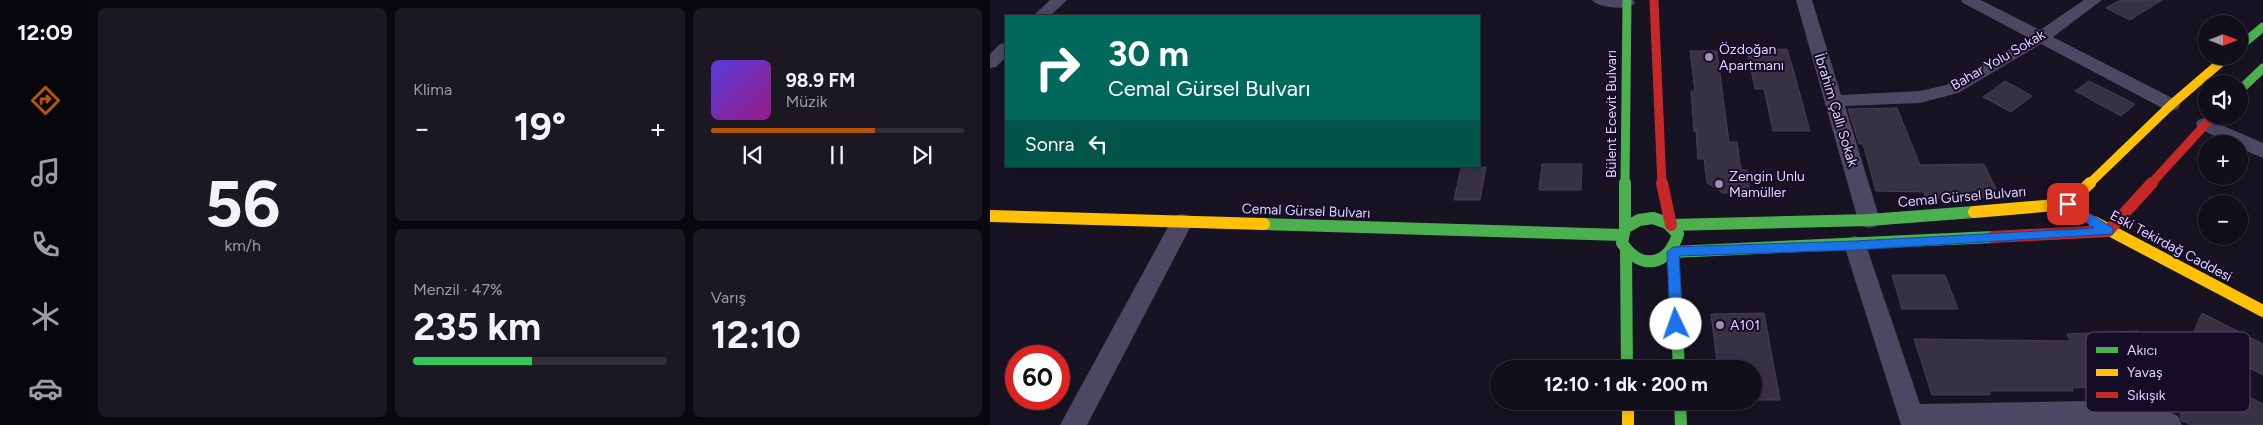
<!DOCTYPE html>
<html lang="tr">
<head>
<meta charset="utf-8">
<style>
  body { margin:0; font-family:Figtree,sans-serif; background:#1b1723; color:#f1f3f6; height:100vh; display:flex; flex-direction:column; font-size:19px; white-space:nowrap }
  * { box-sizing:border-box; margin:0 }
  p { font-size:16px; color:#9c9ca2 }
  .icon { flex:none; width:28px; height:28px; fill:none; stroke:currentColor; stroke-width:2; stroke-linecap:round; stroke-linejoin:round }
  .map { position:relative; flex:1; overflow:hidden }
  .drawer { display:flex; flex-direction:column; gap:8px; padding:8px; background:#0a080e; width:900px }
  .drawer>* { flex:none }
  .hud { position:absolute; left:15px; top:15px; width:475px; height:152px; border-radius:0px; box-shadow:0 2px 8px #0003,0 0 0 1px #312e39; background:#00695c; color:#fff; overflow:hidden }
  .needle { width:32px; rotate:90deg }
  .fabs { position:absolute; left:1208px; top:15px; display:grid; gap:10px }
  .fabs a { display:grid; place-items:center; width:50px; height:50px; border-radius:50%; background:#120e1a; box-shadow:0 2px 8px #0003,0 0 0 1px #312e39; font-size:25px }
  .speed { position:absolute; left:15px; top:345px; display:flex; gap:10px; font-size:25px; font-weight:700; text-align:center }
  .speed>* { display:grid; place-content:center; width:65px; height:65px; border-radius:50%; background:#120e1a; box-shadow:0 2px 8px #0003,0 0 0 1px #312e39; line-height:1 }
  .speed .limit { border:8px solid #d22; background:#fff; color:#111 }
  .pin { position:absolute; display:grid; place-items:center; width:42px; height:42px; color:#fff; margin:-21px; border-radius:10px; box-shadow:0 2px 8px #0006 }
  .me { position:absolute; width:55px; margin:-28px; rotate:357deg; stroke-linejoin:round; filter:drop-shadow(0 0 4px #0008) }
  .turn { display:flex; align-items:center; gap:18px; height:105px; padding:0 20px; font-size:22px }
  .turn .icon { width:65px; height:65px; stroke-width:2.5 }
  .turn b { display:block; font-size:35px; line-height:42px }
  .then { display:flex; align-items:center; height:48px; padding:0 20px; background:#0003; gap:10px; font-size:19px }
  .big { font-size:38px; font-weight:700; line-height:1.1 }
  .drawer .card { flex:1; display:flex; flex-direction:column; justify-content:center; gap:8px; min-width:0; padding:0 18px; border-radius:8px; background:#1b1723 }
  .drawer .dial { align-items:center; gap:0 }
  .dial b { font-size:65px; line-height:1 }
  .song { display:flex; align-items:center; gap:15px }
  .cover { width:60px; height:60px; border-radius:8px; background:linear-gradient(135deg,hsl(250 70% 55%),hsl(310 70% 35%)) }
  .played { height:5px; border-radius:2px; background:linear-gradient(90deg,#b45309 65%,#312e39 65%) }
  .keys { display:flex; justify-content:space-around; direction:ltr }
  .heat { display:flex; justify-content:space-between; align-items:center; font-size:28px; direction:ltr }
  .charge { height:8px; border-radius:4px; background:linear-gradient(90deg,#34c759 47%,#312e39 0) }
  .drawer .tiles { flex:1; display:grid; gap:8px; grid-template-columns:repeat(3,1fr) }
  .card:first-child { grid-row:span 2 }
  .trip { position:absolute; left:500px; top:360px; width:272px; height:50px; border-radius:25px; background:#120e1a; box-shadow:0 2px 8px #0003,0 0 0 1px #312e39; font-weight:700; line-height:50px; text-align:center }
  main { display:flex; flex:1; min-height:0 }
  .menu { display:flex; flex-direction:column; width:90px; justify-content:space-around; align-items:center; background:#07060a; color:#9c9ca2 }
  .menu .icon { width:35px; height:35px }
  .menu .active { color:#b45309 }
  .menu b { font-size:22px; color:#f1f3f6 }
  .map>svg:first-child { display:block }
  .building { fill:#373144; stroke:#453e56 }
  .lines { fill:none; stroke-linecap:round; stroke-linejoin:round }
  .street { fill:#4c4763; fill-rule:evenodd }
  .fast-far1 { stroke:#4caf50; stroke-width:9 }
  .fast { stroke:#4caf50; stroke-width:12 }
  .slow-far1 { stroke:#ffc107; stroke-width:9 }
  .slow { stroke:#ffc107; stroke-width:12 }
  .jam-far1 { stroke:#c62828; stroke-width:9 }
  .jam { stroke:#c62828; stroke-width:12 }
  .route { fill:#1a73e8; stroke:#114b97 }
  .poi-dot { fill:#9990b2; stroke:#150d28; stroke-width:2 }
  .labels { text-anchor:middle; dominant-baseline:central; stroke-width:4; stroke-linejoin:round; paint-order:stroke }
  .poi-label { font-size:14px; fill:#ded4ff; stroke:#150d28; text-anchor:start }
  .street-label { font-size:14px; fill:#ded4ff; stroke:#150d28 }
  .key { fill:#150d28; stroke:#514968; stroke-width:1 }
  .key-label { font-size:14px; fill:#ded4ff }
</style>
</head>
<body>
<main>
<nav class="menu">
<b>12:09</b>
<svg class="icon active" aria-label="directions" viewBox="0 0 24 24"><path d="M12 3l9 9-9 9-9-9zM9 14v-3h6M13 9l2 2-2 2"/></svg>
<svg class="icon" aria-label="music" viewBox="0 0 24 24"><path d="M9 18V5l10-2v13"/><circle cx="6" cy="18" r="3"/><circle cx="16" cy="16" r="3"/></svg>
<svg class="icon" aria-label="phone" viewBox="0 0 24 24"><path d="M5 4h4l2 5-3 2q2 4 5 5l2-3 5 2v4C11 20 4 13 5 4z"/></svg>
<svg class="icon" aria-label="climate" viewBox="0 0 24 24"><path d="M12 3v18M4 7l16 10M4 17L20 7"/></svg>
<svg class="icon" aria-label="car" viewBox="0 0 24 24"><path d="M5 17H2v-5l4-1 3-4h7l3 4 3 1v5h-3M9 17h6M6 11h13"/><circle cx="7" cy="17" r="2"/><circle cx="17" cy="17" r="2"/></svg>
</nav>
<section class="drawer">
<div class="tiles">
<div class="card dial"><b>56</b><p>km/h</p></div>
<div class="card"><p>Klima</p>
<div class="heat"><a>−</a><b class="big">19°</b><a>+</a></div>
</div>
<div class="card">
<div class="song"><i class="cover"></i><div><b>98.9 FM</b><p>Müzik</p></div></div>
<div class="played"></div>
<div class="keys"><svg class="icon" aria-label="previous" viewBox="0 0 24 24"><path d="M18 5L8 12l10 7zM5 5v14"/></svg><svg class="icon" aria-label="pause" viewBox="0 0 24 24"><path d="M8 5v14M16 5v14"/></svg><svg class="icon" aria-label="next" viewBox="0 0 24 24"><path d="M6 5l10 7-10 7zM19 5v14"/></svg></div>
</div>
<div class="card"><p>Menzil · 47%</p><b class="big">235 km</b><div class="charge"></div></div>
<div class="card"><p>Varış</p><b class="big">12:10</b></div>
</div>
</section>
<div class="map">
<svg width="1273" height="425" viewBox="0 0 1273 425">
  <rect width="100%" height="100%" fill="#181322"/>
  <!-- building -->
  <g class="building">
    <path d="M1130,0H1172L1140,20L1116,8Z"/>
    <path d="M797,49L805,76L820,131H783L774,89H765L757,50Z"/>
    <path d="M700,51H727L739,142H747L751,170H757L760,193H733L717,183L714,159H708L706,131H704L701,91H705Z"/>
    <path d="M1015,81L1042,96L1021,112L993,97Z"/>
    <path d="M1099,81L1145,104L1131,116L1085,91Z"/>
    <path d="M907,108L930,165L994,164L1010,197L936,198L934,192L886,191L873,144H869L858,109Z"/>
    <path d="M552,164H592L591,190H549Z"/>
    <path d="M496,167L490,200H464L471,168Z"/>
    <path d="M902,275H955L968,309H912Z"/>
    <path d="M774,313L790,400H764V369H728L721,314Z"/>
    <path d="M1212,313L1273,344V375L1209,342L1210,339L1195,353Z"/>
    <path d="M1148,331L1174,374L1164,384L1082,388L1083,391H999L1000,395H942L924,339L1080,341L1077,334Z"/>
    <path d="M1202,370L1273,404V425H1201L1192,421L1190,417Z"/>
  </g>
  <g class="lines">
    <!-- street -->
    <g class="street">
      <path d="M60,0H77L60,16H43Z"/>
      <path d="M602,0H643L645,3C639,11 608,8 602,0Z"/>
      <path d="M806,0H822L851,95L930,91L956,85L1039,38L973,3L971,0H991L1050,30L1094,0H1112L1063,37L1188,101L1190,105L1188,109L1181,111L1174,109L1051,44L968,93L930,103L855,106L890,220L887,226L879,228L871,226L868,220Z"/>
      <path d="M16,43V57L6,67L0,68V54L10,44Z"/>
      <path d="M1215,118L1273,143V158L1249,148V144H1241L1208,128L1206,124L1208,120Z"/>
      <path d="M192,214L200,216L203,222L97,425H70L184,216Z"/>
      <path d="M865,236L873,239L876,245L930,404L1155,400L1188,416L1192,425H911L854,245L857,239Z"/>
    </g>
    <!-- fast-far1 -->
    <g class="fast-far1">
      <path d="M1249,47L1273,27"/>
      <path d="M1249,91L1273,68"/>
      <path d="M635,185L637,0"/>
    </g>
    <!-- fast -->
    <g class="fast">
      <path d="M663,218L677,223L688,234C678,266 651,271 632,243L635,228L649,220Z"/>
      <path d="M274,224L632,235"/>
      <path d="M681,225L879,220L984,212"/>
      <path d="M635,228V183"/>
      <path d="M636,250L637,369"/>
      <path d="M683,252L1003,237"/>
      <path d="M683,252L689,369"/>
      <path d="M690,401L691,425"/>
    </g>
    <!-- slow-far1 -->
    <path class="slow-far1" d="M1098,185L1181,105L1238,56"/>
    <!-- slow -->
    <g class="slow">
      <path d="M984,212L1078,204L1100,183"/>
      <path d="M0,216L274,224"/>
      <path d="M1104,222L1273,311"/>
      <path d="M638,401V425"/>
    </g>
    <!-- jam-far1 -->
    <g class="jam-far1">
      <path d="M664,0L672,185"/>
      <path d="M1160,185L1223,116"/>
    </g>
    <!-- jam -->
    <g class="jam">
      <path d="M672,183L681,225"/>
      <path d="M1003,237L1118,231L1162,183"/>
    </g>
  </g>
  <!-- route -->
  <path class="route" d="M1078,200L1123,228V234L865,250L689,256L693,324L686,330L680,324L677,252L683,247L865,241L1104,228L1074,207V201Z"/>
  <!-- markers -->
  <g class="poi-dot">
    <circle cx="719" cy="57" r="5"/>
    <circle cx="729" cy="184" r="5"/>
    <circle cx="730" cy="325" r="5"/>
  </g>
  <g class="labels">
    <!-- poi labels -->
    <g class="poi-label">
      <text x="729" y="49">Özdoğan<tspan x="729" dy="16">Apartmanı</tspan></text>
      <text x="739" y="176">Zengin Unlu<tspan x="739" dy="16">Mamüller</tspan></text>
      <text x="740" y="325">A101</text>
    </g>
    <!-- street labels -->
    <g class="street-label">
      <text transform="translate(1008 60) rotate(-30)">Bahar Yolu Sokak</text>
      <text transform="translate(846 110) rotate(73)">İbrahim Çallı Sokak</text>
      <text transform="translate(621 114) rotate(-90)">Bülent Ecevit Bulvarı</text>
      <text transform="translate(972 197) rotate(-5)">Cemal Gürsel Bulvarı</text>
      <text transform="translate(316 211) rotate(2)">Cemal Gürsel Bulvarı</text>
      <text transform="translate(1181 246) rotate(28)">Eski Tekirdağ Caddesi</text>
    </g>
  </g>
  <!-- legend -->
  <rect x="1096" y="332" width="164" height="80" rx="8" class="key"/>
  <rect x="1106" y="347" width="22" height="6" fill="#4caf50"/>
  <rect x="1106" y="369" width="22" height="7" fill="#ffc107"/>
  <rect x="1106" y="392" width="22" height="6" fill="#c62828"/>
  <g class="key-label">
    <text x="1137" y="355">Akıcı</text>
    <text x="1137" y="377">Yavaş</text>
    <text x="1137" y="400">Sıkışık</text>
  </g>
</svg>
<div class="fabs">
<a><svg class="needle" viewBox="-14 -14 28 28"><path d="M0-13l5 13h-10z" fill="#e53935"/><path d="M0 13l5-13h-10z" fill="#9c9ca2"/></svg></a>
<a><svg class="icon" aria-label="sound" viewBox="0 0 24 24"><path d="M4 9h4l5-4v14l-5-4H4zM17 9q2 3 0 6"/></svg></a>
<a>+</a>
<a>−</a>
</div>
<div class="speed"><div class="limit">60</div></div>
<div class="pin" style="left:1078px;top:204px;background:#d93025"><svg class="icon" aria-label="arrive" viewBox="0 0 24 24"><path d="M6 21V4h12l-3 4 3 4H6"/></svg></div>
<svg class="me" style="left:686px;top:324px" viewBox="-20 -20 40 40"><circle r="19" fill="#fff"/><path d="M0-13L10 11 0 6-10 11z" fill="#1a73e8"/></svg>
<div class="trip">12:10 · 1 dk · 200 m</div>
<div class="hud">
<div class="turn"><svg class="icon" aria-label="right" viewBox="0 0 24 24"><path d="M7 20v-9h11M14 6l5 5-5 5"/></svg><div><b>30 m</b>Cemal Gürsel Bulvarı</div></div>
<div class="then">Sonra<svg class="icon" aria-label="left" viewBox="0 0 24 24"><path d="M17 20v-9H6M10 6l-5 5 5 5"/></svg></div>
</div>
</div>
</main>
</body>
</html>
